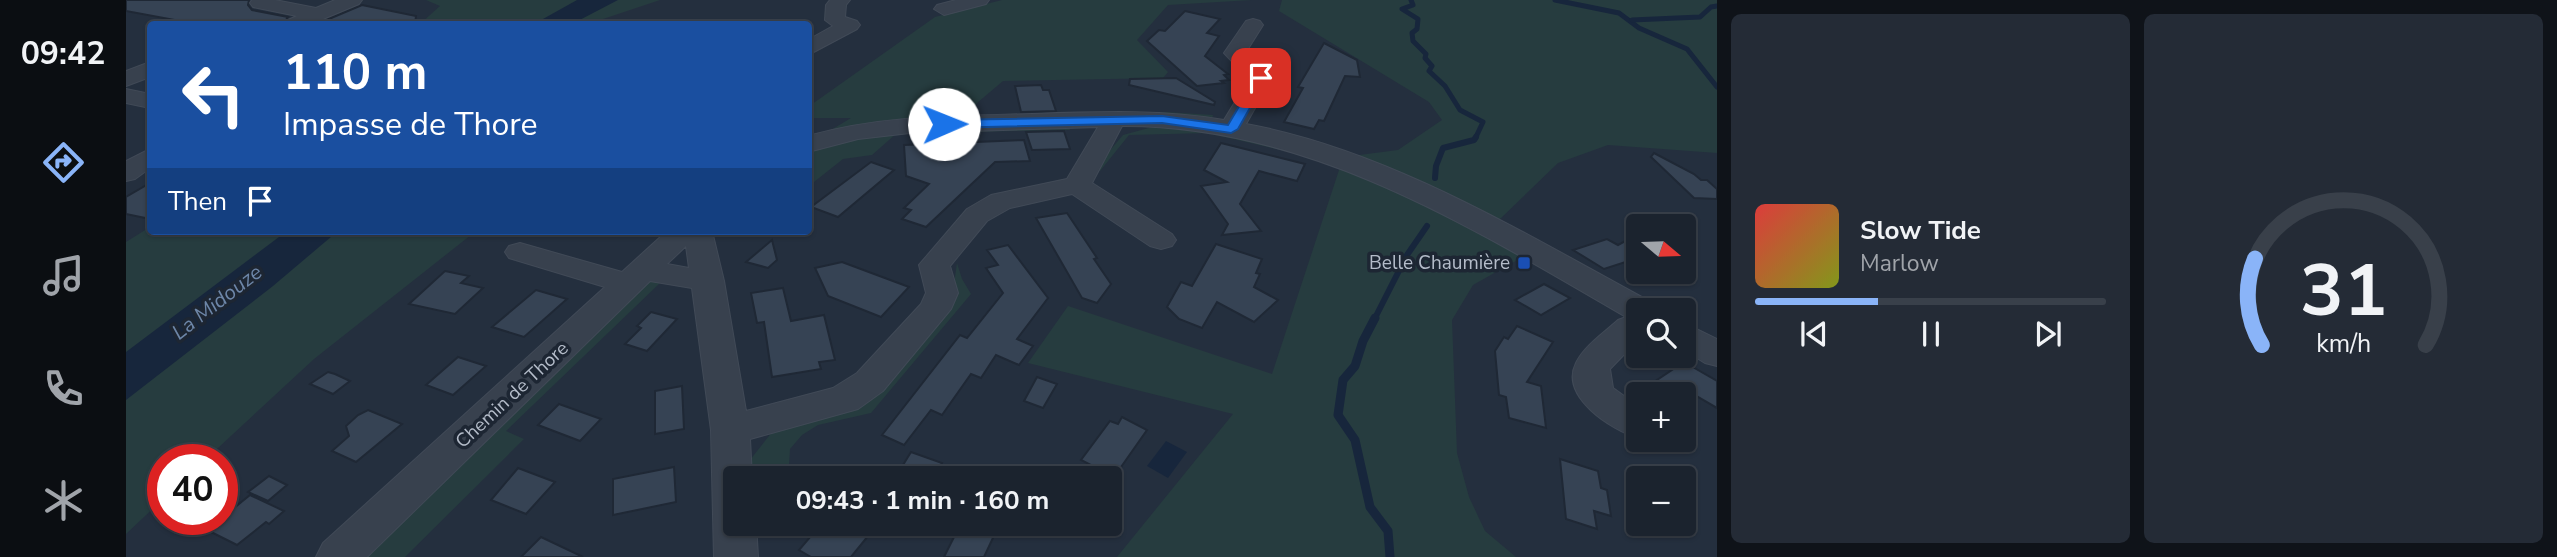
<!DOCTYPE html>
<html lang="en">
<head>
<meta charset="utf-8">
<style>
  body { margin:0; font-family:"Nunito Sans",sans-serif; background:#242b36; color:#f1f3f6; height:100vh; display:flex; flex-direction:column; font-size:26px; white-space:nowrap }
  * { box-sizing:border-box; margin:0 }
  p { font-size:23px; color:#a0a4aa }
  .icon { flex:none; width:38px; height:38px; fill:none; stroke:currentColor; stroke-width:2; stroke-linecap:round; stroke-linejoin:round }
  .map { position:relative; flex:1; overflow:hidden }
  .panel { display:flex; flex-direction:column; gap:14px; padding:14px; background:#0f1319; width:840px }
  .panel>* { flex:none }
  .top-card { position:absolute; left:21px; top:21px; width:665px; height:214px; border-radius:7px; box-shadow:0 2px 5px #0004,0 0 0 2px #39404a; background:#1a4fa0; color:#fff; overflow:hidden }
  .needle { width:46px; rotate:109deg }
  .fabs { position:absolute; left:1500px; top:214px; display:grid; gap:14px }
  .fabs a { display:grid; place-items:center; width:70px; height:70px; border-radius:7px; background:#1b232e; box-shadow:0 2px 5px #0004,0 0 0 2px #39404a; font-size:35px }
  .speed { position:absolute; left:21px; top:444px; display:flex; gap:14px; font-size:35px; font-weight:700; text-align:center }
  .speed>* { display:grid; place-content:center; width:91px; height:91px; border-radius:50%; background:#1b232e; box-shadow:0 2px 5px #0004,0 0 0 2px #39404a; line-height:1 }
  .speed .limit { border:10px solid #d22; background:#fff; color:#111 }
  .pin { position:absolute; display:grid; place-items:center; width:60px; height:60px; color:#fff; margin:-30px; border-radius:14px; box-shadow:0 4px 10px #0006 }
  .me { position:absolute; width:77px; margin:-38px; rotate:89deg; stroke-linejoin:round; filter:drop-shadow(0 0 5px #0008) }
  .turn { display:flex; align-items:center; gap:24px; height:147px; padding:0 21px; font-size:32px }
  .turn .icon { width:91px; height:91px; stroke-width:2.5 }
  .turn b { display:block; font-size:49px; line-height:60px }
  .then { display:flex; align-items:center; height:66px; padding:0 21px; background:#0003; gap:14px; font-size:26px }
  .panel .card { flex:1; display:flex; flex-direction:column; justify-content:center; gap:10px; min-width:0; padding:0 24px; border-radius:10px; background:#242b36 }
  .panel .dial { align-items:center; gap:0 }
  .dial svg { height:182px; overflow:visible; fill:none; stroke:#39404a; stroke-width:7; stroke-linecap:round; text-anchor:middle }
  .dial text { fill:#f1f3f6; stroke:none }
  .song { display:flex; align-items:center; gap:21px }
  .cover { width:84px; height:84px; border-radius:10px; background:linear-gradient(135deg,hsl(0 70% 55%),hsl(70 70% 35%)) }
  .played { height:7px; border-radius:4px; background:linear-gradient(90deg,#8ab4f8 35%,#39404a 35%) }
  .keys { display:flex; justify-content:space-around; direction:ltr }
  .panel .tiles { flex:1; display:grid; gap:14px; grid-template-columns:repeat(2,1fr) }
  .trip { position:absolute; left:597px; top:466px; width:399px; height:70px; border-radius:7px; background:#1b232e; box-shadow:0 2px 5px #0004,0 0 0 2px #39404a; font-weight:700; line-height:70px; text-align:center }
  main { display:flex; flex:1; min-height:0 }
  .tab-bar { display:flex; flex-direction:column; width:126px; justify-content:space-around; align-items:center; background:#0b0e12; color:#a0a4aa }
  .tab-bar .icon { width:49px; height:49px }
  .tab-bar .active { color:#8ab4f8 }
  .tab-bar b { font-size:32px; color:#f1f3f6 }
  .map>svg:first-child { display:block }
  .green { fill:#263c3f }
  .water { fill:#17263c }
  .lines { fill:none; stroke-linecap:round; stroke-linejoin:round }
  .stream-far2 { stroke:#17263c; stroke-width:5 }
  .stream-far1 { stroke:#17263c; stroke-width:6 }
  .stream { stroke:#17263c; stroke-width:9 }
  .building { fill:#364354; stroke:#1f2835; stroke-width:2 }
  .minor-casing { stroke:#414a57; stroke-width:2 }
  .minor { fill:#38414e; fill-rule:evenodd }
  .route { fill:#1a73e8; stroke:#114b97; stroke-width:2 }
  .transit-dot { fill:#1a4fb4; stroke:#1d2633; stroke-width:2.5 }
  .labels { text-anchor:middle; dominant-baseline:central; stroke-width:7; stroke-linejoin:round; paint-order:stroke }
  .poi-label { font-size:19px; fill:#b4bcc9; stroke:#1d2633; text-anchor:end }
  .street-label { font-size:19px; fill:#b4bcc9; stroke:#1d2633 }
  .water-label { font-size:21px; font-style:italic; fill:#6d86a8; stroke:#1d2633 }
</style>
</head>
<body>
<main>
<nav class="tab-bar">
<b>09:42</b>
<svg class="icon active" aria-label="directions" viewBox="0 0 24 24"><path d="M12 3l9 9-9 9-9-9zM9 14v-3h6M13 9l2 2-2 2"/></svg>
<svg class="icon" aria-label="music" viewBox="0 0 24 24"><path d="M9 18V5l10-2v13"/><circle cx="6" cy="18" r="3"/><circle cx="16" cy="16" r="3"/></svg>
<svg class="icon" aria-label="phone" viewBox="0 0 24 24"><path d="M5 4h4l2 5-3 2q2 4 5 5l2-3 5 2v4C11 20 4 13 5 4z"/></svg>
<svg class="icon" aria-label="climate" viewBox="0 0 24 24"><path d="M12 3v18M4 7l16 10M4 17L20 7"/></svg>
</nav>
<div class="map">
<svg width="1591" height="557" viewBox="0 0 1591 557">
  <rect width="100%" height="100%" fill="#242f3e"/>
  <!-- green -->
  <g class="green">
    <path d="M300,0H534L471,21L469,24H294L314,6Z"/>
    <path d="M876,0H1126L1042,5L1011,40L1042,72L1037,78L877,81L851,103L843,116L1040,112L1087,115L1086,119L695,136L725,118H683L682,107L809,17Z"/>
    <path d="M1156,0H1591V153L1482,145L1432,163L1374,219L1395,258L1347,285L1326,320L1331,453L1343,497L1359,531L1390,557H991L1107,414L902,363L942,306L1146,374L1215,164L1082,133L1003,135L974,171L968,169L997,135L1030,126L1068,128L1202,159L1272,150L1316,120L1303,102L1153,11Z"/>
    <path d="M943,126L944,130L771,133L746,155L717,159L683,186V150L747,134Z"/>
    <path d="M24,227V231H350L188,359L79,460H37V499L0,534V242Z"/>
    <path d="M831,263L836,279L845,294L745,413L692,425L676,435L664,449L663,464L684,478H622L624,460L650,427L716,413L826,298Z"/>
    <path d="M521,279L534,283L380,431L398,439L279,557H227Z"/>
  </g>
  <!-- water -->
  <g class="water">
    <path d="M451,0H492L446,24H408Z"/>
    <path d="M161,231H212L147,286L0,400V352Z"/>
    <path d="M1040,441L1061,452L1042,478L1021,466Z"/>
  </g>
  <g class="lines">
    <!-- stream-far2 -->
    <g class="stream-far2">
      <path d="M1285,0L1287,5L1276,9L1292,19L1291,29L1286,33L1287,41L1300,54L1299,58L1306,66L1303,71L1319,86L1334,110L1357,122L1349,139"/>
      <path d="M1429,0L1493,13L1513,28L1561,49L1591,87"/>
      <path d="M1506,20L1574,17L1585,7L1591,6"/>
    </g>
    <!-- stream-far1 -->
    <g class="stream-far1">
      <path d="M1309,178L1310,166L1317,148L1348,140L1350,137"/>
      <path d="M1248,320L1281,255L1301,226"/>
    </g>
    <!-- stream -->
    <path class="stream" d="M1249,318L1237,341L1229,366L1217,380L1212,415L1229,440L1244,507L1262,531L1264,557"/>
  </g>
  <!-- building -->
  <g class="building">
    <path d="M0,0H123L122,5L126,10L162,17L157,24L92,22L44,24L49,20L0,11Z"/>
    <path d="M236,5L290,16L289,24H191Z"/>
    <path d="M1059,11L1094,19L1081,33L1093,36L1079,56L1102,74L1098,75L1103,80L1095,81L1098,83L1071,86L1021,41L1033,30L1039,31Z"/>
    <path d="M1198,43L1231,60L1234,77L1219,76L1198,121L1193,120L1188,129L1158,122L1177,88L1172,87Z"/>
    <path d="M1050,78L1089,102L1088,105L1003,85L1004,79Z"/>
    <path d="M915,85L917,90H923L930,111L895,112L889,86Z"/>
    <path d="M938,131L944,149L906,150L900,132Z"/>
    <path d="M898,140L904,161L869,162L800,227L776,219L785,210L778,208L803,184L780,176L778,145Z"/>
    <path d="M1095,143L1179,164L1171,181L1133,171L1114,204L1135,231L1096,235L1102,224L1075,186L1101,182L1078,170Z"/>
    <path d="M1528,153L1568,174L1575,180H1581L1591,189V199L1568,198L1525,157Z"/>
    <path d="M745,162L768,170L712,217L685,207Z"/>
    <path d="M24,183V219L0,214V197Z"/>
    <path d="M941,213L971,258L968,259L985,284L971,303L956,298L910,218Z"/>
    <path d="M1512,234V258L1478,269L1447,250L1481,239L1492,245Z"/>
    <path d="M646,240L651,260L642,268L620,262Z"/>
    <path d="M1090,244L1136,259L1130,273L1134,274L1128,287L1152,300L1128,322L1091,302L1076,328L1053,319L1041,307L1055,282L1066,286Z"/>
    <path d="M882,245L922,298L891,339L907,346L893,365L870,355L855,378L845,374L816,415L805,410L778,445L756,435L834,335L841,338L877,293L860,268L872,265L861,250Z"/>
    <path d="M716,262L783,287L755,317L702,296L689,268Z"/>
    <path d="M319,271L343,276L335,283L357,288L329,314L283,304Z"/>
    <path d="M1418,284L1444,298L1415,315L1389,300Z"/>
    <path d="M657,288L665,321L698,315L709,360L693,362L695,369L646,377L638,322L631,323L625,293Z"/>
    <path d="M410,290L441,299L398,337L366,327Z"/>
    <path d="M525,312L551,319L521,351L499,344L515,328L511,326Z"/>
    <path d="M1391,326L1427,342L1401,382L1415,386L1420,428L1383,418L1380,397L1373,395L1369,351L1378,337L1382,339Z"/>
    <path d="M332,357L360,366L327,395L300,385Z"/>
    <path d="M1558,362L1591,381V408L1572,397L1558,406V394H1542L1525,384Z"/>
    <path d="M202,372L209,374L224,381L207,394L184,384Z"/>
    <path d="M911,377L931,384L917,408L898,401Z"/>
    <path d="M556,386L558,429L529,434V391Z"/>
    <path d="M433,404L475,419L454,441L412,425Z"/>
    <path d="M242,410L276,424L230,462L206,451L223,436L220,426L232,415Z"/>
    <path d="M996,417L1021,430L988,477L955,460L984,421L992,424Z"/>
    <path d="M785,452L816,463L808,478H769Z"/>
    <path d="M1434,459L1472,471L1475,488L1481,490L1485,516L1468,511L1471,529L1440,519Z"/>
    <path d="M548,467L550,502L487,515V479Z"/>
    <path d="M392,468L429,482L400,514L365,500Z"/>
    <path d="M143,476L161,485L142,501L122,492Z"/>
    <path d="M124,495L158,511L143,524L140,522L111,545L81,530Z"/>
    <path d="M696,523H734L747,530L725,557H685L673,550Z"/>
    <path d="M835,523H874L858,557H818Z"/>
    <path d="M415,537L457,557H395Z"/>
  </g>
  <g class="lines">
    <!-- minor casing -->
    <g class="minor-casing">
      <g id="minor">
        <path d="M126,0H149L190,8L209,0H236L233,4L185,24H159L162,20L171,16L127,7L124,3Z"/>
        <path d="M704,0H724L720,5L719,17L731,21L734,25L731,29L682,55V40L707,26L699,20L700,5Z"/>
        <path d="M830,0H863L860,4L818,15L808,9L811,5Z"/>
        <path d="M1127,19L1134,21L1137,25L1120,52L1146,78L1120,124C1263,150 1399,234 1525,302L1529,310H1512V340L1484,369L1487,388L1512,406V438C1486,430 1433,397 1450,363C1458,346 1479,332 1492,320L1500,317C1345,227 1182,125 996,126L966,183L1046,234L1050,240L1046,246L1035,249L1024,246L946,194L884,208L861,221L824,266L832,293L825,309L757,391L732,409L624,439L626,478H609V523H630L632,557H588L585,430L566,288L524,281L241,557H190L197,543L479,287L383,258L379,252L383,246L394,243L496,272L541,231H586L598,281L620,411L707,388L731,373L795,304L800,293L793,265L841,209L865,195L941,179L972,127L784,133L732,139L682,152V136C756,115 830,116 906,114C971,112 1034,109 1098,120L1123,79L1098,53L1120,21ZM560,246L563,268L541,264Z"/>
        <path d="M24,62V77L0,86V71Z"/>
        <path d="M0,89L24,94V108L0,103Z"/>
        <path d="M24,149V168L9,179L0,181V161Z"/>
        <path d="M1558,323L1591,339V366L1579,363L1558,350Z"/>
      </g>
    </g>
    <!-- minor -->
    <use href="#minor" class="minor"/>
  </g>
  <!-- route -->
  <path class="route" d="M1131,76L1141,78L1112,129L1105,133L1036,123L818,128L812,124L818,120L1036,116L1102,125Z"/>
  <!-- markers -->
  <rect class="transit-dot" x="1391" y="256" width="14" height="14" rx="3.5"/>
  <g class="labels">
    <!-- poi labels -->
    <g class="poi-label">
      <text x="1384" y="263">Belle Chaumière</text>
    </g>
    <!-- street labels -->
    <g class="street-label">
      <text transform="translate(386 395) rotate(-43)">Chemin de Thore</text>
    </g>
    <!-- water labels -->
    <g class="water-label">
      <text transform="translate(91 302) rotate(-38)">La Midouze</text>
    </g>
  </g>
</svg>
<div class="fabs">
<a><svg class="needle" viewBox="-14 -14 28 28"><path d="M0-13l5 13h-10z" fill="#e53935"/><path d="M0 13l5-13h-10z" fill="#a0a4aa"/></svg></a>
<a><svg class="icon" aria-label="search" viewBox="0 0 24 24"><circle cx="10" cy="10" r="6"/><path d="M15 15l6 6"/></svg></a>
<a>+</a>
<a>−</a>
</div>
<div class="speed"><div class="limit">40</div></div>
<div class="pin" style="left:1135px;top:78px;background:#d93025"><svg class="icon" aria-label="arrive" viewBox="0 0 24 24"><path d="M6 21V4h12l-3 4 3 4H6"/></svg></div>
<svg class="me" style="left:818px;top:124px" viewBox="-20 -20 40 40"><circle r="19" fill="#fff"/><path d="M0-13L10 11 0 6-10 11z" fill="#1a73e8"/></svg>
<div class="trip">09:43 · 1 min · 160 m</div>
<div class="top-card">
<div class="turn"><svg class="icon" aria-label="left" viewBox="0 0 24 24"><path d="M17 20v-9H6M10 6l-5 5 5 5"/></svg><div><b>110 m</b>Impasse de Thore</div></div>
<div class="then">Then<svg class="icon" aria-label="arrive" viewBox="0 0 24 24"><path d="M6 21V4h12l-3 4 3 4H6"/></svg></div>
</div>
</div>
<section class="panel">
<div class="tiles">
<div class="card">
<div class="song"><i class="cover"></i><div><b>Slow Tide</b><p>Marlow</p></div></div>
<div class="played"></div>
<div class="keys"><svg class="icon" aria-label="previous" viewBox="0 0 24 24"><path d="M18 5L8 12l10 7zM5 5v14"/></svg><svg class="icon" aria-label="pause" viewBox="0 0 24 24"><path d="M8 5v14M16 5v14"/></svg><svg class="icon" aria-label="next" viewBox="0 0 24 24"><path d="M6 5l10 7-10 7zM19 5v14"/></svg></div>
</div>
<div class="card dial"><svg viewBox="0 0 100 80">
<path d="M14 69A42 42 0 1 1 86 69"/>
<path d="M14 69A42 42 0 0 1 11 31" stroke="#8ab4f8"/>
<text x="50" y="56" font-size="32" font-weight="700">31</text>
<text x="50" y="72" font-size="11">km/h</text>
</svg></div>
</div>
</section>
</main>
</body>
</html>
